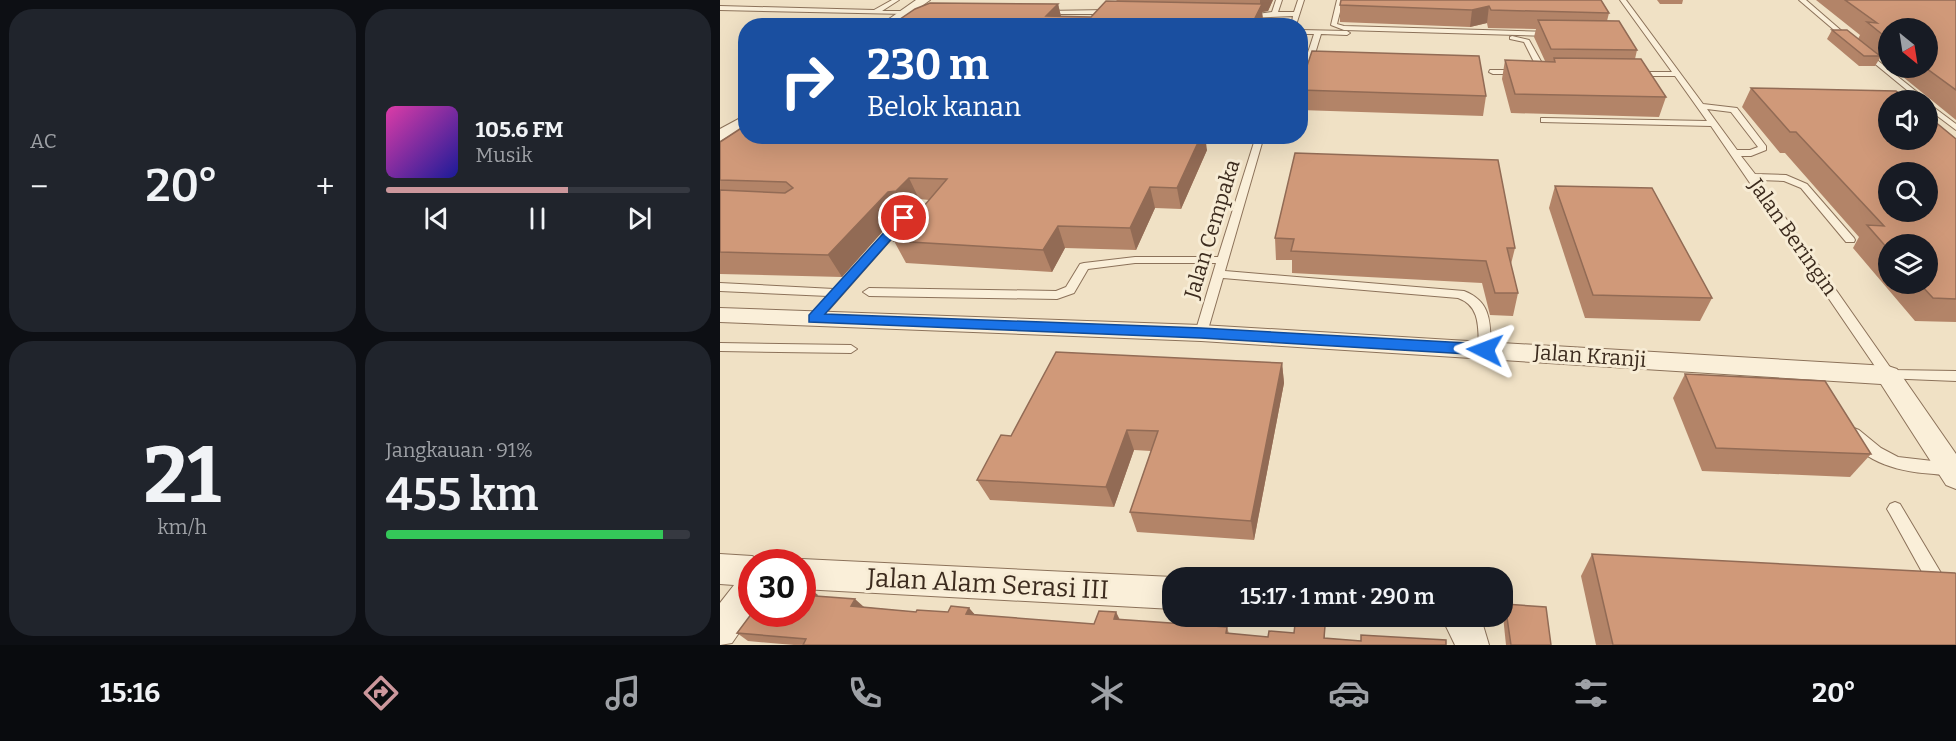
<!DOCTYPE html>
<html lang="id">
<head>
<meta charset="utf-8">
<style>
  body { margin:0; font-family:Bitter,serif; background:#20242c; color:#f1f3f6; height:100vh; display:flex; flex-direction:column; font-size:22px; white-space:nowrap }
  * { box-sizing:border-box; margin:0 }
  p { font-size:20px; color:#9ea1a6 }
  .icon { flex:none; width:33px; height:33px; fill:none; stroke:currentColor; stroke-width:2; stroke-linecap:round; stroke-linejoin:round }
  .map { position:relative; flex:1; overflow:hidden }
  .drawer { display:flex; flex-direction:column; gap:9px; padding:9px; background:#0d0f14; width:720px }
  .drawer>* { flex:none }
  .guide { position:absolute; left:18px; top:18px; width:570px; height:126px; border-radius:24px; box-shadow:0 6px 24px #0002; background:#1a4fa0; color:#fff; overflow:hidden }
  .needle { width:39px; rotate:150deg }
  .tools { position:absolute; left:1158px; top:18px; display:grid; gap:12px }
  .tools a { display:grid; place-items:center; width:60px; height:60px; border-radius:50%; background:#171b24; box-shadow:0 6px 24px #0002; font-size:30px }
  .speed { position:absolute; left:18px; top:549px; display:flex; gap:12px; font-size:30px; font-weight:700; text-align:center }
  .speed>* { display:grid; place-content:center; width:78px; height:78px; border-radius:50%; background:#171b24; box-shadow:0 6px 24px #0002; line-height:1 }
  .speed .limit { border:9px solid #d22; background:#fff; color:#111 }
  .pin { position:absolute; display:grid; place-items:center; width:51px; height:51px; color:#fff; margin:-26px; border:3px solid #fff; border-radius:50%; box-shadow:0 2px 6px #0007 }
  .me { position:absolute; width:66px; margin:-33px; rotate:273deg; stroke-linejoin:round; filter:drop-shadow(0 0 4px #0008) }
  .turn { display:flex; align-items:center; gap:21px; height:126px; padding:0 30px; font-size:27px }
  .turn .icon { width:78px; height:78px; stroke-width:2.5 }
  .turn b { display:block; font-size:42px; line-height:51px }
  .big { font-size:45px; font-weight:600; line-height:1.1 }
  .drawer .widget { flex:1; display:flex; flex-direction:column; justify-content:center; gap:9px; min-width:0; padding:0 21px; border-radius:24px; background:#20242c }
  .drawer .dial { align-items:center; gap:0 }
  .dial b { font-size:78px; line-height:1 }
  .song { display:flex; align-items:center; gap:18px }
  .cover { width:72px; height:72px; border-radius:9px; background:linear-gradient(135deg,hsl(320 70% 55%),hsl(240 70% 35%)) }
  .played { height:6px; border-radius:3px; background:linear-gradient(90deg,#cc979c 60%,#363941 60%) }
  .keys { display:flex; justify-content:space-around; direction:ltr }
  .heat { display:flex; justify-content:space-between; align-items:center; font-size:33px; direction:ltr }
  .charge { height:9px; border-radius:4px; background:linear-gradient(90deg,#34c759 91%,#363941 0) }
  .drawer .tiles { flex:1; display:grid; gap:9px; grid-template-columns:repeat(2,1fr) }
  .trip { position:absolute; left:442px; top:567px; width:351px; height:60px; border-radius:24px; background:#171b24; box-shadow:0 6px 24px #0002; font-weight:600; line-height:60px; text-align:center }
  .tab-bar { display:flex; height:96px; justify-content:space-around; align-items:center; background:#090b0e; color:#9ea1a6 }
  .tab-bar .icon { width:42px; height:42px }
  .tab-bar .selected { color:#cc979c }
  .tab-bar b { font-size:27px; color:#f1f3f6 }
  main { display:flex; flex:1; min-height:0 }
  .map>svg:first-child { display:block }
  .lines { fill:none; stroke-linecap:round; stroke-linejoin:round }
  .lane-casing { stroke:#8c725a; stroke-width:2 }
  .street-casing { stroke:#8c725a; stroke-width:2 }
  .lane { fill:#faefd9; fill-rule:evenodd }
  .street { fill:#faefd9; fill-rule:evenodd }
  .wall { fill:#b38468; fill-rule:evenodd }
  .shaded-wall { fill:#926b55 }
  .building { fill:#d09979; stroke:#926b55; stroke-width:1.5; fill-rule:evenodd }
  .route { fill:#1a73e8; stroke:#114b97; stroke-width:1.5 }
  .labels { text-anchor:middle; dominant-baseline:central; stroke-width:6; stroke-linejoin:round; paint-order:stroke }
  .street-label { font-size:21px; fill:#3c2b1e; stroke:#f7ecd5 }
  .near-street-label { font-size:26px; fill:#3c2b1e; stroke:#f7ecd5 }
</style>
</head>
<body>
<main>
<section class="drawer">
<div class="tiles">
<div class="widget"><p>AC</p>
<div class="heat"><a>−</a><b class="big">20°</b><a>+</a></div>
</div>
<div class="widget">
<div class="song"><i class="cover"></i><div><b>105.6 FM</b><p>Musik</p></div></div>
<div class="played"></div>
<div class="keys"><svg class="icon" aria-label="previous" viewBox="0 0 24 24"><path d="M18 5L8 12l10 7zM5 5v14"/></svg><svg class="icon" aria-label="pause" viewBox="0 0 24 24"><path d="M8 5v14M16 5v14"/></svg><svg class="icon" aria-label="next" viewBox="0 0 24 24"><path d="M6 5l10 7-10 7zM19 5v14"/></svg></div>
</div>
<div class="widget dial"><b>21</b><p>km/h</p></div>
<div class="widget"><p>Jangkauan · 91%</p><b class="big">455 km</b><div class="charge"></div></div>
</div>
</section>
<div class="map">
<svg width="1236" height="645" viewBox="0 0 1236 645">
  <rect width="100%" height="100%" fill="#f0e1c5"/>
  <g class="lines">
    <!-- lane casing -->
    <g class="lane-casing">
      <g id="lane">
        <path d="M172,0H179L162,11H184L186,14L0,10V6L154,10Z"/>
        <path d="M556,0H562L558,12H574L578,0H584L576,25L544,26L572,22L573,16L526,18L523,16L552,12Z"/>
        <path d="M617,0H623L617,24L624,26L830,32L833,34L830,36L624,30L611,25Z"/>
        <path d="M900,0H906L983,104L1017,108L1046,146V150L1031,156H1021L1035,174L1066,175L1087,184L1134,238L1135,240L1134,242H1126L1081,188L1064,181L1039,180L1172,370L1236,371V381L1163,378L991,126L821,122V118H824L987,121L955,76H913V72H952ZM987,109L1011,112L1038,147L1030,150H1017Z"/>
        <path d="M1079,0H1086L1131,39V41H1127Z"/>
        <path d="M325,11L388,10L391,12L388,14H323Z"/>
        <path d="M580,30L627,31L630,33L627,35L601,34L584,90L580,92V77L594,34H580Z"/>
        <path d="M792,36L809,40L827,72L826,74L819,72L804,42L790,39V37Z"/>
        <path d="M1143,52H1147L1207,100H1199L1143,54Z"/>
        <path d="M770,70H799L803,72L799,74H773L769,72Z"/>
        <path d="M1208,103L1236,124V130L1208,109Z"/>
        <path d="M536,136H544L505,271L744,291C772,302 770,323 771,349L769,352H761L759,349C758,329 761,306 738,298L503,278L487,333L485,336H477L475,333L496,263H415L368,269L354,293L337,299L149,296L143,292L149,288L336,291L346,287L360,264L364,263L415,257H498Z"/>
        <path d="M185,214L189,215V219L98,322H90L88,319L108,296L0,291V283L114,289L181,215Z"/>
        <path d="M0,343L131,345L137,349L131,353L0,351Z"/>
        <path d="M1134,428L1139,430L1161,448L1178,457L1230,463L1235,465L1236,472C1230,476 1222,475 1214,474C1183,472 1143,464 1127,434L1129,430Z"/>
        <path d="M1175,502L1180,504L1224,578L1226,584L1224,590L1218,592L1212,590L1170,514L1167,509L1170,504Z"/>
      </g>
    </g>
    <!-- street casing -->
    <g class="street-casing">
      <g id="street">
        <path d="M196,0H210L174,26H159Z"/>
        <path d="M26,115V126L0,141V129Z"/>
        <path d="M0,308L481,325L1168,366L1177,369L1236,454V489L1226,485L1161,384L481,341L0,322Z"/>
        <path d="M0,554L32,556L44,562H32V614L12,643L0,645V603L14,585L0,584Z"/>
        <path d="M82,559L453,577V609L82,589V562H73Z"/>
        <path d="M721,616H757L763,625L769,645H735Z"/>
      </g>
    </g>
    <!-- lane -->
    <use href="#lane" class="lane"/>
    <!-- street -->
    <use href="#street" class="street"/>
  </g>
  <!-- wall -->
  <g class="wall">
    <path d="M396,0H553L548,11L542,12L543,20L540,26H170L195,9L210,3L338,4L341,16L371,17L386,1H397Z"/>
    <path d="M881,0L889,13L887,21L917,50L915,59L946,97L939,117L791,113L782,79L785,60L825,61L814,37L816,29L768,28L767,23L750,27L620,22V5Z"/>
    <path d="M937,0H963L962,4H940Z"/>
    <path d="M1096,0H1236V120L1172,68H1208L1168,28V65L1160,58L1155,66H1139L1107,39L1112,30L1138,39L1140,35Z"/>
    <path d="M580,87L766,96L763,116L580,110Z"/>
    <path d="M1031,88L1236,139V322L1195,321L1133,248L1139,237L1065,153H1060L1022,107ZM1168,244L1208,284H1168Z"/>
    <path d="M0,142L487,150L461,209L435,208L416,250L345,248L332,272L186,263L174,241L209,200L199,199L187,212L179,213L122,277L0,274Z"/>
    <path d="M835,186L992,298L980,321L865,318L829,208Z"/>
    <path d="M555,238L795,248L791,264L798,293L793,316L770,315L762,283L572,273V260H556Z"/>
    <path d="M562,363L564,383L534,540L417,532L410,512L431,451L414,450L394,507L270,500L257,480L291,436Z"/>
    <path d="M965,374L1151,454L1130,477L982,471L953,398Z"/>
    <path d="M872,554L1236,645H876L861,576Z"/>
    <path d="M98,595L97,596L144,607L196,612H228L249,608L255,615L374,624L396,612L400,620L507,627L509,634L548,637L574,633L605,634V638L641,641L726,645H74L28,641L17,633Z"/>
    <path d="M785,604L831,645H786L783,616V610Z"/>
  </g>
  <!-- shaded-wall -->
  <g class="shaded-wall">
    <path d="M540,0H553L548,11L542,12L543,20L540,26H531L540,6Z"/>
    <path d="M338,4L342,21L326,16Z"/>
    <path d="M769,6L767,23L750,27L752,10Z"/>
    <path d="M481,136H485L487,150L461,209L457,188Z"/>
    <path d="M189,178L199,199L187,212L179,213L122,277L108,255L168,192Z"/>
    <path d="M430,187L435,208L416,250L410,228Z"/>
    <path d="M338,226L345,248L332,272L323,250Z"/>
    <path d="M562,363L564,383L534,540L531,521Z"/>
    <path d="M407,430L414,450L394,507L386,487Z"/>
    <path d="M88,587L98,595L92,604L82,596Z"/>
    <path d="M135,599L144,607L131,606Z"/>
    <path d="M249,608L256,616L246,614Z"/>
    <path d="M396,612L400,621L394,619Z"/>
  </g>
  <!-- building -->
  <g class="building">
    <path d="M621,0H881L889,13L771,10L769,6L752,10L620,5Z"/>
    <path d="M1125,0H1236V90L1206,68H1208V28H1168V39L1147,22L1157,23Z"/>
    <path d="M386,1L542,4L531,26H170L195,9L210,3L338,4L326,16L371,17Z"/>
    <path d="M818,20L899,21L917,50L831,49Z"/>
    <path d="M1112,30H1127L1160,56H1144Z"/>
    <path d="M592,51L759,56L766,96L580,90V87Z"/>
    <path d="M834,58L921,59L946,97L795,94L785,60L835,62Z"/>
    <path d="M1031,88L1176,91L1188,100H1168V140H1208V116L1236,139V299L1213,298L1200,284H1208V244H1168V249L1147,225L1164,226L1076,132H1070ZM1168,172H1208V212H1168Z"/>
    <path d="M26,125V136H481L457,188L430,187L410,228L338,226L323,250L174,241L227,179L189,178L176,191L168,192L108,255L0,252V190L65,193L73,188L66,182L0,180V142Z"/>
    <path d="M575,153L778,160L795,248H787L798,293H775L766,261L571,251L574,239L555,238Z"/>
    <path d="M835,186L932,188L992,298L873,295Z"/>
    <path d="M336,352L562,363L531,521L410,512L438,431L407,430L386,487L257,480L281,435L291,436Z"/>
    <path d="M965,374L1105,381L1151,454L996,448Z"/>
    <path d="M872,554L1235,573L1236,574V645H893Z"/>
    <path d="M82,586L88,587L82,595Z"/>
    <path d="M82,595L135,599L131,606L196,612L197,610L228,612L231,606L249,608L246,614L374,624L379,611L396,612L394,619L507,627L506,633L548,637L549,631L574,633L575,624L605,626L604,638L641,641V635L726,640V645H83L86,639L17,633L32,613V614H82Z"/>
    <path d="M785,604L826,607L831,645H791Z"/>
  </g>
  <!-- route -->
  <path class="route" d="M180,215L190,218L105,314L481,328L765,344L772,350L765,355L481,338L89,322V315Z"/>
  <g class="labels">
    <!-- street labels -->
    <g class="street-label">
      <text transform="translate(492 229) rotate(-73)">Jalan Cempaka</text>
      <text transform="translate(1073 237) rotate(55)">Jalan Beringin</text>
      <text transform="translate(870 356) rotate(4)">Jalan Kranji</text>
    </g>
    <!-- near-street labels -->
    <g class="near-street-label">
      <text transform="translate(268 584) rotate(3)">Jalan Alam Serasi III</text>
    </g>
  </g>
</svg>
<div class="tools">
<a><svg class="needle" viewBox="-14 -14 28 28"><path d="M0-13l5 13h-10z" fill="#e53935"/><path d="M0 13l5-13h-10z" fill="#9ea1a6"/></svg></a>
<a><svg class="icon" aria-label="sound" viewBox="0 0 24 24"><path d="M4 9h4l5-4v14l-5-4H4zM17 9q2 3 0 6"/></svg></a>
<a><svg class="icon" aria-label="search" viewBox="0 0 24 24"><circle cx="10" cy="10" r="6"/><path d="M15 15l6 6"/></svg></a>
<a><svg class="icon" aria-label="layers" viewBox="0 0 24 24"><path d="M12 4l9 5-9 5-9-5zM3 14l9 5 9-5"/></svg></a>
</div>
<div class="speed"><div class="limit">30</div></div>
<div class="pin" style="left:184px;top:218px;background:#d93025"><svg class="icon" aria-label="arrive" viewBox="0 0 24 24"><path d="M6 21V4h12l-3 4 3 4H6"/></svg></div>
<svg class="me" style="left:765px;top:350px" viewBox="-20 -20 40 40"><path d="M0-17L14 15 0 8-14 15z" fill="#1a73e8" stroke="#fff" stroke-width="4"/></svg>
<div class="trip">15:17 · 1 mnt · 290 m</div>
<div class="guide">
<div class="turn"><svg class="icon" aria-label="right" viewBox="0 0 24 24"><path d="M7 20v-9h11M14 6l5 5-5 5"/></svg><div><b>230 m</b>Belok kanan</div></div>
</div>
</div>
</main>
<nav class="tab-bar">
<b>15:16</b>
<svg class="icon selected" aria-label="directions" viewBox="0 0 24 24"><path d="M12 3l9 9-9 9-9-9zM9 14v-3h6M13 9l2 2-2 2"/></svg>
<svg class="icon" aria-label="music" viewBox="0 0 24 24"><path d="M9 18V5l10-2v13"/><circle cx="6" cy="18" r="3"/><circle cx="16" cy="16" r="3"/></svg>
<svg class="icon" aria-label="phone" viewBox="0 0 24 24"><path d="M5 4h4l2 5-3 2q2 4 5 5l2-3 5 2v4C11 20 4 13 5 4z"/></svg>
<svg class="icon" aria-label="climate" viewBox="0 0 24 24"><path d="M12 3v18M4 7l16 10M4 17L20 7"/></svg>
<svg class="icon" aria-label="car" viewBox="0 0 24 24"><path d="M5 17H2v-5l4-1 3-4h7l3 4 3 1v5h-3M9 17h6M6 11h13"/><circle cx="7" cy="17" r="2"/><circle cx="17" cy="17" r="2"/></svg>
<svg class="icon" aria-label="filters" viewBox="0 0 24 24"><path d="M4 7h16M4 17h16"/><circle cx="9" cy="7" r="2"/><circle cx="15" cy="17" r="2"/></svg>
<b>20°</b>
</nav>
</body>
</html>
